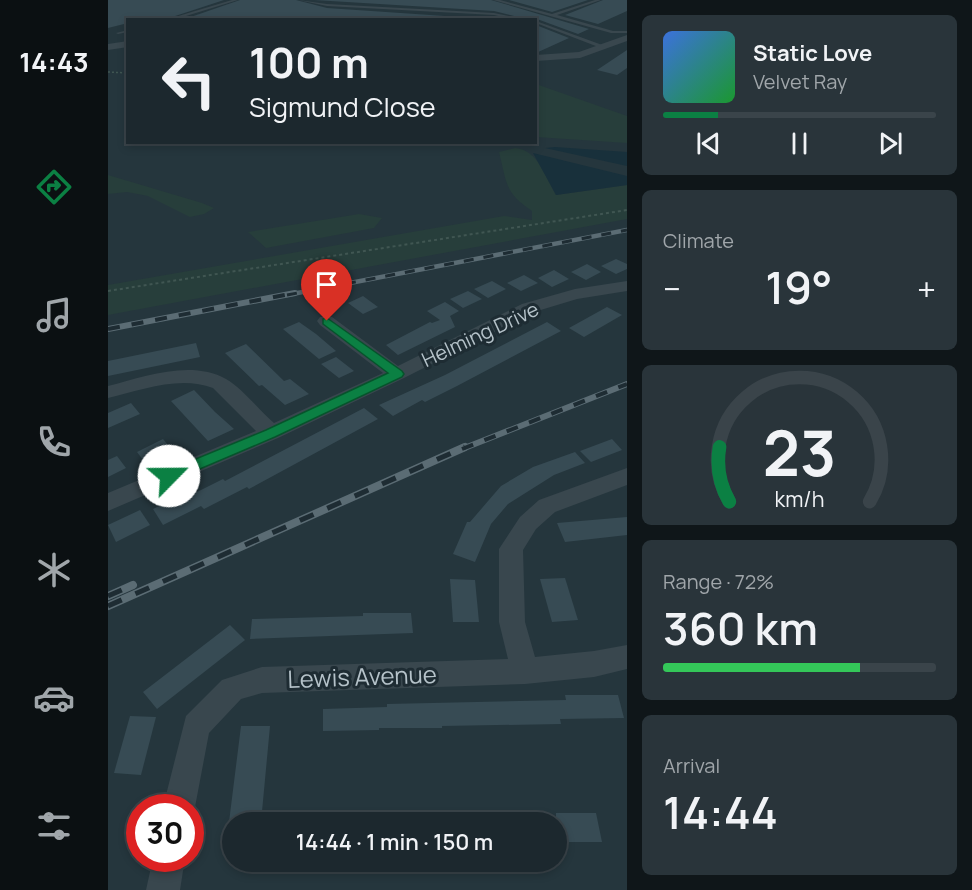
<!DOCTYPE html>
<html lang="en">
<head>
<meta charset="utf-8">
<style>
  body { margin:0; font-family:Manrope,sans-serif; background:#29343a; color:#f1f3f6; height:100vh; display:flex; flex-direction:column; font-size:22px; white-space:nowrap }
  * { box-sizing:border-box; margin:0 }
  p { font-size:20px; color:#a0a6aa }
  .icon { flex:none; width:33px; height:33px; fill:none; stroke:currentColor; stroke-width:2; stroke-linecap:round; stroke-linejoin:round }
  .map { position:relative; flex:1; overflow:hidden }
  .panel { display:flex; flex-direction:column; gap:15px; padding:15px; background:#0f1619; width:345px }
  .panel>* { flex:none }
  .hud { position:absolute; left:18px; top:18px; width:411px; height:126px; border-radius:0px; box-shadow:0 3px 9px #0003,0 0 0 2px #3a444a; background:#1c282e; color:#f1f3f6; overflow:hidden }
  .speed { position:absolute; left:18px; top:794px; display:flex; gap:12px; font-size:30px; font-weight:700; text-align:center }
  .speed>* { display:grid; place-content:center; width:78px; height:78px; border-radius:50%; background:#1c282e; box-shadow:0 3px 9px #0003,0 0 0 2px #3a444a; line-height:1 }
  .speed .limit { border:9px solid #d22; background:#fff; color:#111 }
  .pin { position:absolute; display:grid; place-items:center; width:51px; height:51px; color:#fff; margin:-62px -26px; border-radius:50% 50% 50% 0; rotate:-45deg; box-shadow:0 0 6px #0007 }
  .pin .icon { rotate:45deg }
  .me { position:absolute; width:66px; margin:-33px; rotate:67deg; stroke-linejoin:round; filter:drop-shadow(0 0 4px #0008) }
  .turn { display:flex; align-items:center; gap:21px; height:126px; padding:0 24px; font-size:27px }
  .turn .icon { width:78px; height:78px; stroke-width:2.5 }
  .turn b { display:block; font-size:42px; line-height:51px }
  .big { font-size:45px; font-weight:600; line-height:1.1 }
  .panel .widget { flex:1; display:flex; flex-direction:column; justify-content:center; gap:9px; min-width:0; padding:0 21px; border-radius:9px; background:#29343a }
  .panel .dial { align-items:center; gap:0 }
  .dial svg { height:156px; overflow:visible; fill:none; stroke:#3a444a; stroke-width:7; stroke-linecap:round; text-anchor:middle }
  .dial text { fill:#f1f3f6; stroke:none }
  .song { display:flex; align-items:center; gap:18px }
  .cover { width:72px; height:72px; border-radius:9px; background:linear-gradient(135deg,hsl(220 70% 55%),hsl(130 70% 35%)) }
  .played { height:6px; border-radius:3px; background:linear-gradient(90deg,#0b8043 20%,#3a444a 20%) }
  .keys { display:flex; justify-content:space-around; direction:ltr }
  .heat { display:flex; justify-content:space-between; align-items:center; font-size:33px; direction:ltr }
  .charge { height:9px; border-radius:4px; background:linear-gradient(90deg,#34c759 72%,#3a444a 0) }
  .trip { position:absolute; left:114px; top:812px; width:345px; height:60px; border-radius:30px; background:#1c282e; box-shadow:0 3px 9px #0003,0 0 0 2px #3a444a; font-weight:600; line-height:60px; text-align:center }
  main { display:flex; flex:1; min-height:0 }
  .dock { display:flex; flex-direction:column; width:108px; justify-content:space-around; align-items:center; background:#0b1012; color:#a0a6aa }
  .dock .icon { width:42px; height:42px }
  .dock .selected { color:#0b8043 }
  .dock b { font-size:27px; color:#f1f3f6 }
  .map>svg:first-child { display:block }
  .green { fill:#273e3b }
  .water { fill:#18303b }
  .building { fill:#374b54 }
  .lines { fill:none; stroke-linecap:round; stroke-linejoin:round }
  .path-far1 { stroke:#405652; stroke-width:1.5; stroke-dasharray:2 2; stroke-linecap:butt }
  .path { stroke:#405652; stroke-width:2; stroke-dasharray:3 3; stroke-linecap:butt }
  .service { fill:#39474e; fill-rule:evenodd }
  .minor { fill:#39474e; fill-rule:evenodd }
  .rail-far2-casing { stroke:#5b6c74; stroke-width:4.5 }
  .rail-far1-casing { stroke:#5b6c74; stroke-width:6 }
  .rail-casing { stroke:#5b6c74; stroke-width:8 }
  .rail-far2 { stroke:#1e2c33; stroke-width:3; stroke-dasharray:10; stroke-linecap:butt }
  .rail-far1 { stroke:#1e2c33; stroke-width:4; stroke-dasharray:12; stroke-linecap:butt }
  .rail { stroke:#1e2c33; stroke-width:5; stroke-dasharray:15; stroke-linecap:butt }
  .route { fill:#0b8043; stroke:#07532c; stroke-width:1.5 }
  .labels { text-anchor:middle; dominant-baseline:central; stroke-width:6; stroke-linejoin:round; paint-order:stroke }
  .street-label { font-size:20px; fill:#b5c2c9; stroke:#1e2c33 }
  .near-street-label { font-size:24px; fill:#b5c2c9; stroke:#1e2c33 }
</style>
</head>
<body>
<main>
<nav class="dock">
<b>14:43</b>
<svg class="icon selected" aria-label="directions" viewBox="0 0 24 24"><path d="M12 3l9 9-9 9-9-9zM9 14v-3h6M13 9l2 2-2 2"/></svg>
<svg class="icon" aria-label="music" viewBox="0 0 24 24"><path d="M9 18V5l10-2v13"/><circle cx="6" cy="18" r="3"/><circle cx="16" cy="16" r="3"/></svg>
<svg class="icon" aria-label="phone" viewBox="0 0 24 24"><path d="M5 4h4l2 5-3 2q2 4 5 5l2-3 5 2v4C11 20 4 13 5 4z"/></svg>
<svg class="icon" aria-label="climate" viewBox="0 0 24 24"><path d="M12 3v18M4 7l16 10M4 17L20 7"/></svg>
<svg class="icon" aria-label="car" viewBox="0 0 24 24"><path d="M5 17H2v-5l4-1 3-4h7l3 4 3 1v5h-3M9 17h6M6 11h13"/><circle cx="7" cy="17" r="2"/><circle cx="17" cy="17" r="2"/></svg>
<svg class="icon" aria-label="filters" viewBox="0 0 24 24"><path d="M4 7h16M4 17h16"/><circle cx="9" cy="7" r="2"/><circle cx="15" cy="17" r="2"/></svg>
</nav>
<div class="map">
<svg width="519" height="890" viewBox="0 0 519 890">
  <rect width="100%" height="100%" fill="#25363d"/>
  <!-- green -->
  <g class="green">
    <path d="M428,84L519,116V143L428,137Z"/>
    <path d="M407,148C430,150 437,176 448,195L519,185V219L0,315V285L396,216L424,220V211C396,192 399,183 391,152Z"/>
    <path d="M0,175L94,203L106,208L96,214L82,217L40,196L19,192L0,194Z"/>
    <path d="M251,214L274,218L266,228L158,248L140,232Z"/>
  </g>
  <!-- water -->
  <g class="water">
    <path d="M447,147L519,152V166L437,148Z"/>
    <path d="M425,153L519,176V185L448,195Z"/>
  </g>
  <!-- building -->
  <g class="building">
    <path d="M0,0H116L55,20H20V23L0,28Z"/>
    <path d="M132,0H188L219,8L396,20H74Z"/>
    <path d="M206,0H383L481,29L470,34L429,19L422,20L386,11Z"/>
    <path d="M401,0H480L444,12Z"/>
    <path d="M495,0H519V11L490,24L457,15Z"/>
    <path d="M428,25L461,38L428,53Z"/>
    <path d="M519,50V68L509,75L489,70Z"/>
    <path d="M508,259L519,264V269L508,274L493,266Z"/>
    <path d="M479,264L493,272L478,280L463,272Z"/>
    <path d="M446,270L461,279L444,287L430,278Z"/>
    <path d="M416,275L430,283L413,291L399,283Z"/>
    <path d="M384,281L398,289L380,298L366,289Z"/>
    <path d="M360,291L374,299L355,308L342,299Z"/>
    <path d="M255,296L270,307L255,314L240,303Z"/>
    <path d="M337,302L351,311L342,316L347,327L290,355L278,345L322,322L324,323L332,320L319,311Z"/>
    <path d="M499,307L514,315L476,337L461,328Z"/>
    <path d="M191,322L208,334L228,351L211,359L175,329Z"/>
    <path d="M439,322L453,331L349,386L317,402L314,400L285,416L271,405L337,375Z"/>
    <path d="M88,343L92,357L0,376V361Z"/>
    <path d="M138,344L176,381L182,379L201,394L177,405L154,385L151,386L117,353Z"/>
    <path d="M228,357L246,371L231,378L213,364Z"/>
    <path d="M86,390L107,412L126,429L100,441L63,401Z"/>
    <path d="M23,403L32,414L0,428V413Z"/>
    <path d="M256,408L270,419L141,489L139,487L96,509L93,506L55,525L45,509L76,494L79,497L115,479L117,481Z"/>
    <path d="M55,439L65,451L38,464L29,452Z"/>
    <path d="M504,439L514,450L483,462L472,451Z"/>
    <path d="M467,452L477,463L446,475L400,504L383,524L367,562L345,554L359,522H362L393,486L425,467Z"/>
    <path d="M9,456L18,468L0,477V460Z"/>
    <path d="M32,510L42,525L8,542L0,525Z"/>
    <path d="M519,517V535L457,542L449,523Z"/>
    <path d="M457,578L470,620L444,622L432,579Z"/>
    <path d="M342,579L367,580L371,622H345Z"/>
    <path d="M255,613H303L305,633L142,639L144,619L255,616Z"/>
    <path d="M122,625L137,640L49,709L35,692Z"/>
    <path d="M457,695H510L516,718L452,719L453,724L334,726V728H271V730L215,731V709L279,707V704L458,700Z"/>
    <path d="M22,716L48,717L33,775L6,773Z"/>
    <path d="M133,726H162L153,822H121Z"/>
    <path d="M448,813H488L494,842H448Z"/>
  </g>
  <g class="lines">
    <!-- path-far1 -->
    <path class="path-far1" d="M0,72L20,73"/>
    <!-- path -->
    <path class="path" d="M0,291L519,210"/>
    <!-- service -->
    <g class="service">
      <path d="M124,0H130L65,20H57Z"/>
      <path d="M190,0L219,4L386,13L420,20H408L386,15L219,6Z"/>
      <path d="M385,0H392L444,14L487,0H493L449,15L505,31H519V33H503Z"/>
      <path d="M428,21L497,46V47L493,48L428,23Z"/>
      <path d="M20,30V32L10,34L8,33Z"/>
    </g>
    <!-- minor -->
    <g class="minor">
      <path d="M519,35V41L472,58L428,61V55L471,52Z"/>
      <path d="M20,41V47L0,50V44Z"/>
      <path d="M519,281V291L469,299L426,312L296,378L170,438L0,511V493L148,431L105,388C72,375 33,390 0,398V386C35,377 83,359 118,379C134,388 152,411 166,423L275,373L212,325L209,321L212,317H224L290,366L414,304L467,289Z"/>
      <path d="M519,468V485L447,512L428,529L415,550L417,622L427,657L486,651L519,645V669L486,677L417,684L154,693L133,699L101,733L87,807L82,817V807H55L78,716L114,680L154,667L400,659L391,622V549L412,517L431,500Z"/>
      <path d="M45,858H77L72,890H38Z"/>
    </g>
    <!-- rail-far2 casing -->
    <g class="rail-far2-casing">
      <path id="rail-far2" d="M179,295L519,230"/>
    </g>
    <!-- rail-far1 casing -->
    <g class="rail-far1-casing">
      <g id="rail-far1">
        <path d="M0,329L187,293"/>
        <path d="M354,449L519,384"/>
      </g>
    </g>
    <!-- rail casing -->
    <g class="rail-casing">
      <g id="rail">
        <path d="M0,596L25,585"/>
        <path d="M0,606L357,447"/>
      </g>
    </g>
    <!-- rail-far2 -->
    <use href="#rail-far2" class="rail-far2"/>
    <!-- rail-far1 -->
    <use href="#rail-far1" class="rail-far1"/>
    <!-- rail -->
    <use href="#rail" class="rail"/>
  </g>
  <!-- route -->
  <path class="route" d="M219,318L294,371L296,374L294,377L167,437L66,480H56L54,476L56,472L158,430L280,373L215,324V319Z"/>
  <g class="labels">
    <!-- street labels -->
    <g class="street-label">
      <text transform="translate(372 334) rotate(-25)">Helming Drive</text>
    </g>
    <!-- near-street labels -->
    <g class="near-street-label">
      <text transform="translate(254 676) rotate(-2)">Lewis Avenue</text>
    </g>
  </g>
</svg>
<div class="speed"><div class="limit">30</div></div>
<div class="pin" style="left:219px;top:321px;background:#d93025"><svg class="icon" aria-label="arrive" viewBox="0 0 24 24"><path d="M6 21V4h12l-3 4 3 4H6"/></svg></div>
<svg class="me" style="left:61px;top:476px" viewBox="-20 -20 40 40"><circle r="19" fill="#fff"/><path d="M0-13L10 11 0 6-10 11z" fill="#0b8043"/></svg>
<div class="trip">14:44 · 1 min · 150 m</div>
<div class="hud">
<div class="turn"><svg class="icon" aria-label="left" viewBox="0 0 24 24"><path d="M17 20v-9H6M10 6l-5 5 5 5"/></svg><div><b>100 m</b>Sigmund Close</div></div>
</div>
</div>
<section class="panel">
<div class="widget">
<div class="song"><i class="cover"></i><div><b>Static Love</b><p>Velvet Ray</p></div></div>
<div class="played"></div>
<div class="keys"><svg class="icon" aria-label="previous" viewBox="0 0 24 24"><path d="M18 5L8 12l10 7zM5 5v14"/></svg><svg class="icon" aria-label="pause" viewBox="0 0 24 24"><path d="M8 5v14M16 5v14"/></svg><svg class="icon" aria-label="next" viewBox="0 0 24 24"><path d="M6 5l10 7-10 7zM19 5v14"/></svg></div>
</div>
<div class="widget"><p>Climate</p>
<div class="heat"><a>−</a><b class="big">19°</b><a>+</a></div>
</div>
<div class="widget dial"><svg viewBox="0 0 100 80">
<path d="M14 69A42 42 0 1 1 86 69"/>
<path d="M14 69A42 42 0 0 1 9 41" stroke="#0b8043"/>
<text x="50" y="56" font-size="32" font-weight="700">23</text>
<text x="50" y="72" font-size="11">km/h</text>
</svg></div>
<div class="widget"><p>Range · 72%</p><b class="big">360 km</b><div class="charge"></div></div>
<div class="widget"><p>Arrival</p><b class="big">14:44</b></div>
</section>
</main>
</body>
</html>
